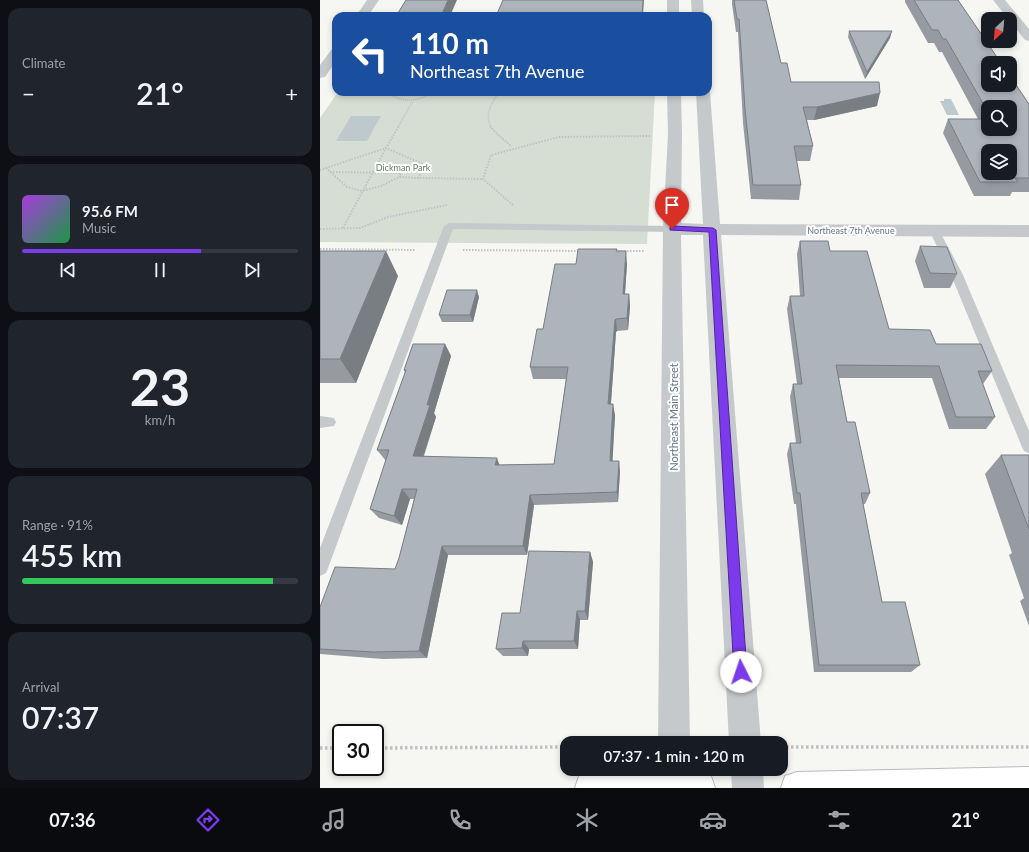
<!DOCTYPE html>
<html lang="en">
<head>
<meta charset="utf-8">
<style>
  body { margin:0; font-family:Lato,sans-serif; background:#20242c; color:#f1f3f6; height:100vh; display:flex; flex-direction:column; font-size:15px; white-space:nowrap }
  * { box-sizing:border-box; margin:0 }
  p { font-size:13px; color:#9ea1a6 }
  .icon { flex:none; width:22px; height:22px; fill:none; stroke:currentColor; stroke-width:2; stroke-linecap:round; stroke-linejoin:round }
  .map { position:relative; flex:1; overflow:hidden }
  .drawer { display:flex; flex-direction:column; gap:8px; padding:8px; background:#0d0f14; width:320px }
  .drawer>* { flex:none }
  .top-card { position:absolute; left:12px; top:12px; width:380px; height:84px; border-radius:12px; box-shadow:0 2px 6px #0003; background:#1a4fa0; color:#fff; overflow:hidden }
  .needle { width:26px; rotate:206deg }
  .fabs { position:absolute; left:661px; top:12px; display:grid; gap:8px }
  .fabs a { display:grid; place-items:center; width:36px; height:36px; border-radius:8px; background:#171b24; box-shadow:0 2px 6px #0003; font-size:20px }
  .speed { position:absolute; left:12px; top:724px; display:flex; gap:8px; font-size:20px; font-weight:700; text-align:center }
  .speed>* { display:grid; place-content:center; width:52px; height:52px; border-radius:50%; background:#171b24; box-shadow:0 2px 6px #0003; line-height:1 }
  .speed .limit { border:2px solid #111; border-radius:6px; background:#fff; color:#111 }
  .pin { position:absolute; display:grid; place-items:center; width:34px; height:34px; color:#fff; margin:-41px -17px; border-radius:50% 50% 50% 0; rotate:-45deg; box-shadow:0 0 4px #0007 }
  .pin .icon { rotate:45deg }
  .me { position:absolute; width:44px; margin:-22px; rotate:356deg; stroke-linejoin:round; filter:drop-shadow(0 0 3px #0008) }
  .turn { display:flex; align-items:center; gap:14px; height:84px; padding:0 12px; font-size:18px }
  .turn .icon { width:52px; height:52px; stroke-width:2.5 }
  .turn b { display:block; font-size:28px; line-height:34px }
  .big { font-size:30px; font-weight:600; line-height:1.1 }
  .drawer .tile { flex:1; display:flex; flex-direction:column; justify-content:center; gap:6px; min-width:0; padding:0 14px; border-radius:12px; background:#20242c }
  .drawer .dial { align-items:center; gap:0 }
  .dial b { font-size:52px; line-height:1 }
  .song { display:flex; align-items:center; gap:12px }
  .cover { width:48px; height:48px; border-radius:6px; background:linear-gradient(135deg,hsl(280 70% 55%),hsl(140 70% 35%)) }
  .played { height:4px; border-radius:2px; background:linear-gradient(90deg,#7c3aed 65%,#363941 65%) }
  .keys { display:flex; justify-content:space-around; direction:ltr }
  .heat { display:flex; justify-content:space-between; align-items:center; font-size:22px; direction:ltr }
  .charge { height:6px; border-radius:3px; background:linear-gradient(90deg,#34c759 91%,#363941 0) }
  .trip { position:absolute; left:240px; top:736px; width:228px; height:40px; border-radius:12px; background:#171b24; box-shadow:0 2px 6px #0003; font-weight:600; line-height:40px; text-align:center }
  .menu { display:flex; height:64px; justify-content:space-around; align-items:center; background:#090b0e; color:#9ea1a6 }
  .menu .icon { width:28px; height:28px }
  .menu .active { color:#7c3aed }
  .menu b { font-size:18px; color:#f1f3f6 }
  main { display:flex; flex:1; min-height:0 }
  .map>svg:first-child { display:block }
  .green { fill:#d6ded3 }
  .water { fill:#bec9ce }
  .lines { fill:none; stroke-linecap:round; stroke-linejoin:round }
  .secondary-casing { stroke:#b7bcc1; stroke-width:2 }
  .path-far2 { stroke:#bfc1c3; stroke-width:1.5; stroke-dasharray:1 1; stroke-linecap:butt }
  .path-far1 { stroke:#bfc1c3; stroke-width:2; stroke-dasharray:1.5 1.5; stroke-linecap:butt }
  .path { stroke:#bfc1c3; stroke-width:3.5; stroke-dasharray:2.5 2.5; stroke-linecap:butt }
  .service { fill:#c5c9cc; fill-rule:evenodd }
  .minor { fill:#c5c9cc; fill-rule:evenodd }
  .tertiary { fill:#c5c9cc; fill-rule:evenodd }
  .secondary { fill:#fff; fill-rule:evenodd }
  .wall { fill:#959ba1; fill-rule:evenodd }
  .shaded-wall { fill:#797e83 }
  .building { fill:#adb4bb; stroke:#797e83; fill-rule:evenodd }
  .route { fill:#7c3aed; stroke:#51269a }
  .labels { text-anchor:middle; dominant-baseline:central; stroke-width:4; stroke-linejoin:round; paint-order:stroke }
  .far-park-label { font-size:9px; fill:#667c62; stroke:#fff }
  .far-street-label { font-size:9px; fill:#637485; stroke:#fff }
  .street-label { font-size:11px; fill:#637485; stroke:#fff }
</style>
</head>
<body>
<main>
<section class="drawer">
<div class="tile"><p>Climate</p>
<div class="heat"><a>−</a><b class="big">21°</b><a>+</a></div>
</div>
<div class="tile">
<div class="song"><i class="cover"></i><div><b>95.6 FM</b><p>Music</p></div></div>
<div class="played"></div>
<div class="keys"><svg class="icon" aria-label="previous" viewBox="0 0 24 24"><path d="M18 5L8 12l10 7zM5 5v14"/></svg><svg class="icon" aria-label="pause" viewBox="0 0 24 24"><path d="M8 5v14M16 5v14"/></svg><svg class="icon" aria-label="next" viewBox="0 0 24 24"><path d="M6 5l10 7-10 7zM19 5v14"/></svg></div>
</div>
<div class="tile dial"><b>23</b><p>km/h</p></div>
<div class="tile"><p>Range · 91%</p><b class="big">455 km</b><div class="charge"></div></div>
<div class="tile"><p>Arrival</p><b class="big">07:37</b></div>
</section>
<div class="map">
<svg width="709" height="788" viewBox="0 0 709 788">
  <rect width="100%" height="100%" fill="#f6f6f2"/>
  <!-- green -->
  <path class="green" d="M18,92H335L327,244L0,242V118Z"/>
  <!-- water -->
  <g class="water">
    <path d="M624,99H631L639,115H627L620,101H624Z"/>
    <path d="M31,116H61L47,141H16Z"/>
  </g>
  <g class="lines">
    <!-- secondary casing -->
    <g class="secondary-casing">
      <g id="secondary">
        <path d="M709,767V788H461L465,776L477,772Z"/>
        <path d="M271,772H379L391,776L395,788H255L259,776Z"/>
      </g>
    </g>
    <!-- path-far2 -->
    <g class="path-far2">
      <path d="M67,92C84,104 96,102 113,92"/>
      <path d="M78,127L93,101"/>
      <path d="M171,127C164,114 172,103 179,92"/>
    </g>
    <!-- path-far1 -->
    <g class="path-far1">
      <path d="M170,126L177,134L192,147"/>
      <path d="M6,168L27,187L42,191L61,186L79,177L98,178"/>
      <path d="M0,170L66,148L79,126"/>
      <path d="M10,172L81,173L79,177"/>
      <path d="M193,205L163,179L171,155L239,137L330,136"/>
      <path d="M23,228L66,148L105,165L98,178L163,179"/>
      <path d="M0,229L40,228L68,217L127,205"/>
      <path d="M0,249L96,250"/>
      <path d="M143,250L260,251"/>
      <path d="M295,251H324"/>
    </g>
    <!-- path -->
    <g class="path">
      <path d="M461,747H709"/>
      <path d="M0,748H21"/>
      <path d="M55,748L247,747"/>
    </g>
    <!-- service -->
    <g class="service">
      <path d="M129,223L352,226L357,229L352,232L133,229L8,568L6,573L0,576V548L124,226Z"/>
      <path d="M614,227L619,230L643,275L709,431V453L704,451L702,447L631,275L609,230Z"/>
      <path d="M0,416L14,418L16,422L14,426L0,428Z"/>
    </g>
    <!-- minor -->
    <g class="minor">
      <rect x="347" y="0" width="12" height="16"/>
      <path d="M371,0H383L384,16H372Z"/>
      <path d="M388,89L390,92L400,224L709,225V237L401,235L441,743H409L383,235H361L370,743H338L343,229L348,134L347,92H361L362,134L361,223L383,224L376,92H388Z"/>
      <rect x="338" y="769" width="32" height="19"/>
      <path d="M411,769H443L444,788H412Z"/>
    </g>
    <!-- tertiary -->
    <g class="tertiary">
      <path d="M47,0H59L48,16H36Z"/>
      <path d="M673,0H685L709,29V41L705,40Z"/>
      <path d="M16,48V61L5,77L0,78V65L12,49Z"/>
    </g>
    <!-- secondary -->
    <use href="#secondary" class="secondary"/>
  </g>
  <!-- wall -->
  <g class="wall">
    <path d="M86,0L130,16H79L78,13Z"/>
    <path d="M412,0H446L461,63L471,82L557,106L494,120H487L493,146L490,161H476L481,185L479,200L431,199L423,123L418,32H416L412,4Z"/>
    <path d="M585,0H638L709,104V192H692L690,196H654L623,133L628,119H658L622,52H619L614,43H608L585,2ZM668,107L690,129H668Z"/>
    <path d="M529,31L570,38L545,79L528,37Z"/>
    <path d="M480,241L510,251L569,329L616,344L672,371L663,384H662L675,417L666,429H629L612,378H519L527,422L550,493L545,504H543L562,602L600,665L591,672H494L476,504H474L467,454L470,443H476L470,397L473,384H477L467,309L470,296H480L477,254Z"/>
    <path d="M600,246L637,274L630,288H604L595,261Z"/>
    <path d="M297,249V251L307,264L305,294H309L310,306L308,330L297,331L296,332L291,404L295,415L292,461L300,471L298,502L214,505L207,555H128L107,658L63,659L0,654V649L75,569L79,558L94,499H90L82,525L59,518L50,509L66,461L57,450L85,373L84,370L125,344L131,356L114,413L116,417L104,456L180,465L234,464L246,379H213L210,367L223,329L256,264Z"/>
    <path d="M0,251L78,276L36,383H0Z"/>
    <path d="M159,297L153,322H122L119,315Z"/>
    <path d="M681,455H709V626L700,601L704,598L689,555L692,553L665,474Z"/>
    <path d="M270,552L273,562L268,620H260L258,649H209L208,656H183L176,649L200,613Z"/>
  </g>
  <!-- shaded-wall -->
  <g class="shaded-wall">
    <path d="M128,0H137L130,16H121Z"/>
    <path d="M323,0H324L323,16H322Z"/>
    <path d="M572,31L570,38L545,79L547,72Z"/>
    <path d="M560,93L557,106L494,120L497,107Z"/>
    <path d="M66,251L78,276L36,383L20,359Z"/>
    <path d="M306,251L307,264L304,306L303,294Z"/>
    <path d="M157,290L159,297L153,322L150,315Z"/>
    <path d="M309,294L310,306L308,330L307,318Z"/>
    <path d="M296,319L297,331L296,332L290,415L288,404L295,320Z"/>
    <path d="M125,344L131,356L114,413L116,417L100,466L93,456L107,405Z"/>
    <path d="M293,404L295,415L292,471L290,461Z"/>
    <path d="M177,458L181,469L175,465Z"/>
    <path d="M299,461L300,471L298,502L297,492Z"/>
    <path d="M82,489L90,499L82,525L74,516Z"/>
    <path d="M210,495L214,505L207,555L203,546Z"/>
    <path d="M122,546L128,555L107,658L99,651Z"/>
    <path d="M270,552L273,562L268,620L265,611Z"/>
    <path d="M257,611L260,620L258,649L254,641Z"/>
    <path d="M203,641L209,649L208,656L202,648Z"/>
  </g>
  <!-- building -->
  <g class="building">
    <path d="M86,0H128L121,16H81L83,13H78Z"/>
    <path d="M183,0H323L322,16H176Z"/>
    <path d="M414,0H446L461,63H467L471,82H559L560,93L497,107H483L493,146H474L481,185H433L425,109L419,19H417Z"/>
    <path d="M594,0H638L681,63H668V85H690V76L709,104V178H695L698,182H660L628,119H668V129H690V107H668V112L626,39H623L618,30H612ZM668,151H690V173H668Z"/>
    <path d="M529,31H572L547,72Z"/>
    <path d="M480,241H508L510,251H547L569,329L610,330L616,344H661L672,371H658L675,417H636L619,366L516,365L527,422H535L550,493H541L562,602H585L600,665H499L480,493H477L470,443H481L473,384H482L470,296H484Z"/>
    <path d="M600,246L627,247L637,274L610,273Z"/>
    <path d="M258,249H297L296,251H306L303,294H309L307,318L296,319L295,320L288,404H293L290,461H299L297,492L210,495L203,546H122L99,651L53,652L0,649V607L15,567L75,569L79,558L97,489H82L74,516L50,509L69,450H57L86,370H84L93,344H125L107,405H110L93,456L177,458L175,465L234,464L248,367H210L217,329H223L235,264H256Z"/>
    <path d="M0,251H66L20,359H0Z"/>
    <path d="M127,290H157L150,315H119Z"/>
    <path d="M681,455H709V529Z"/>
    <path d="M209,551L270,552L265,611H257L254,641H203L202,648L176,649L182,613H200Z"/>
  </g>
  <!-- route -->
  <path class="route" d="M352,226L393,228L396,230L427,672L425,677L421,679L416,677L414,672L389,232L350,230V227Z"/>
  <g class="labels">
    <!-- far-park labels -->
    <g class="far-park-label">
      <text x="83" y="167">Dickman Park</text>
    </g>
    <!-- far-street labels -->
    <g class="far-street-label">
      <text x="531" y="230">Northeast 7th Avenue</text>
    </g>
    <!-- street labels -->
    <g class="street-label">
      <text transform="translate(353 417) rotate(-90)">Northeast Main Street</text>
    </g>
  </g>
</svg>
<div class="fabs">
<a><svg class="needle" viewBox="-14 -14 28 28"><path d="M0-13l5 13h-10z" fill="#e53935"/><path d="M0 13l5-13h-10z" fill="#9ea1a6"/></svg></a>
<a><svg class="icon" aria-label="sound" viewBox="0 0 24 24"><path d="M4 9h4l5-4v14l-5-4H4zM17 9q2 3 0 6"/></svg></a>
<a><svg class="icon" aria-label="search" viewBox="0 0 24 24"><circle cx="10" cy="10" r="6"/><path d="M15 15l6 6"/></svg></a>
<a><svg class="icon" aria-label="layers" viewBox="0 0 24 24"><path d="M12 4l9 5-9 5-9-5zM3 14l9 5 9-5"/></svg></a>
</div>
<div class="speed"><div class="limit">30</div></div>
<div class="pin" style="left:352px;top:229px;background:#d93025"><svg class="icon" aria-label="arrive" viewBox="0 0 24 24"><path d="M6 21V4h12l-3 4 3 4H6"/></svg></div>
<svg class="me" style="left:421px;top:672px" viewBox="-20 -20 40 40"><circle r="19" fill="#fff"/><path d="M0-13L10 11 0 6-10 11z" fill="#7c3aed"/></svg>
<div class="trip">07:37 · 1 min · 120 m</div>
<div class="top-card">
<div class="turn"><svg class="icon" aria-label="left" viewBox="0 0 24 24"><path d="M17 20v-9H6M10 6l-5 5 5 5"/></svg><div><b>110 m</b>Northeast 7th Avenue</div></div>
</div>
</div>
</main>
<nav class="menu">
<b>07:36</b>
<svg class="icon active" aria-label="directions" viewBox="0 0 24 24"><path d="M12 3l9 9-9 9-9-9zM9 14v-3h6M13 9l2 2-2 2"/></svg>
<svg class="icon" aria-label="music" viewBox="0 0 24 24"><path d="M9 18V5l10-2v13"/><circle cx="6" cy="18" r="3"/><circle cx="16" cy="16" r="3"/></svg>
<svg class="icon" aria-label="phone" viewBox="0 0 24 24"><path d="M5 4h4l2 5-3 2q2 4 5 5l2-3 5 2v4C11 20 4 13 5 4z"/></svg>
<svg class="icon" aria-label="climate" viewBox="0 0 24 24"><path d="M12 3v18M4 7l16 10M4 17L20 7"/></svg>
<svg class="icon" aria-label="car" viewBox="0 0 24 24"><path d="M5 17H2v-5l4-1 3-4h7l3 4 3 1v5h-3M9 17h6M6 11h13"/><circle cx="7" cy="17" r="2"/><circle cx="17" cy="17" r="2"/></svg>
<svg class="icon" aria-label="filters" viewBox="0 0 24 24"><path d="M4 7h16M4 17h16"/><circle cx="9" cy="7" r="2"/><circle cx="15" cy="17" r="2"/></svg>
<b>21°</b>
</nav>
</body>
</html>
